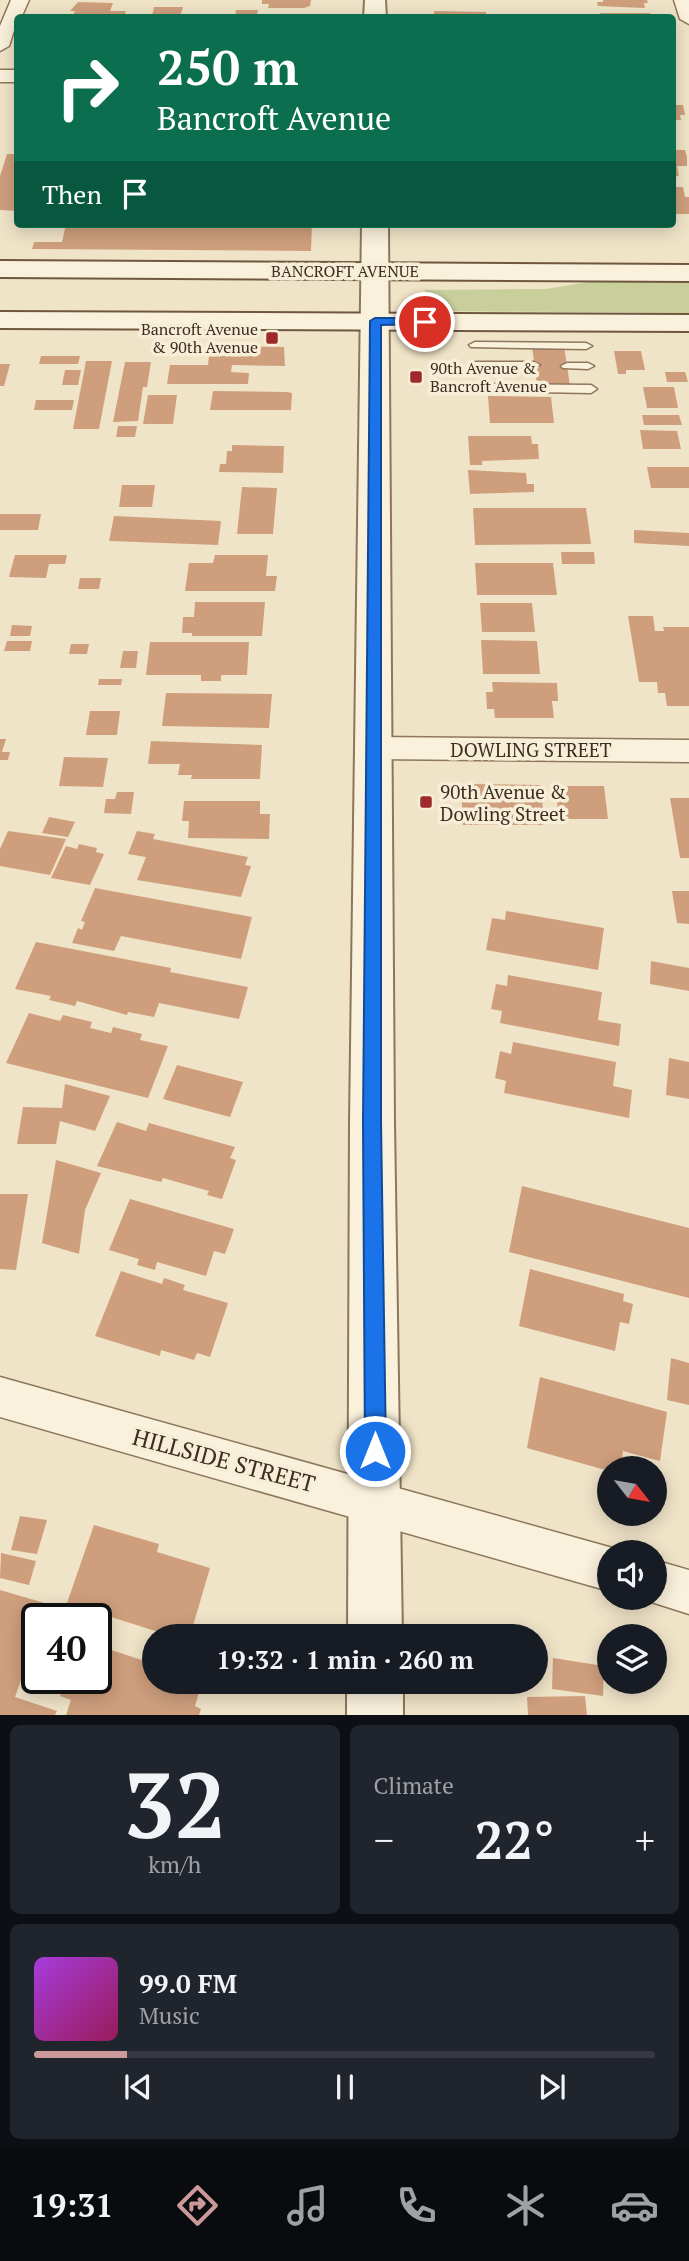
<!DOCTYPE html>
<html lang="en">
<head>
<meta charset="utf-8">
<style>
  body { margin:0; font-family:"PT Serif",serif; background:#20242c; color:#f1f3f6; height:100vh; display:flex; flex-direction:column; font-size:26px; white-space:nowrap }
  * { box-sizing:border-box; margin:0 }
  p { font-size:23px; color:#9ea1a6 }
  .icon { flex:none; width:38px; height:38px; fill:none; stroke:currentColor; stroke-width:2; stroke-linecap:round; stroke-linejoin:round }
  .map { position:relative; height:1715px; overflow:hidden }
  .sheet { display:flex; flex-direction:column; gap:10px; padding:10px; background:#0d0f14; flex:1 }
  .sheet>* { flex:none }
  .guide { position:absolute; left:14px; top:14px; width:662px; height:214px; border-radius:7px; box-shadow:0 4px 18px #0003; background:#0b6e4f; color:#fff; overflow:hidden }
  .needle { width:46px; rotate:121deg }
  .buttons { position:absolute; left:597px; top:1456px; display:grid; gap:14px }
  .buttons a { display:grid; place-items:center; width:70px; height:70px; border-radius:50%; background:#171b24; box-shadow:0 4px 18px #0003; font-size:35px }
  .speed { position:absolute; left:21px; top:1603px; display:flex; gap:14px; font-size:35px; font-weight:700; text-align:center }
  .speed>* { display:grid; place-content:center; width:91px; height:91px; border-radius:50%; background:#171b24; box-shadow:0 4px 18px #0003; line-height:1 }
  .speed .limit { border:4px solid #111; border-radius:10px; background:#fff; color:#111 }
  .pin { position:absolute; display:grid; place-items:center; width:60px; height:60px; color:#fff; margin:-30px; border:4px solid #fff; border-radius:50%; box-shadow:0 2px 7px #0007 }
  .me { position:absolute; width:77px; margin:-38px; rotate:0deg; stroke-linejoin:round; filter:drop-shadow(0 0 5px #0008) }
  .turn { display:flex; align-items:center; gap:24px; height:147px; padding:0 28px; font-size:32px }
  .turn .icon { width:91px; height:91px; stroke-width:2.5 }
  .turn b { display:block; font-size:49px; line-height:60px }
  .then { display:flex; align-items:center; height:66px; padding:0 28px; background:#0003; gap:14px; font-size:26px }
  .big { font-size:52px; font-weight:600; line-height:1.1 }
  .sheet .tile { flex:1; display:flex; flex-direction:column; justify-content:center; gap:10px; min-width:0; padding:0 24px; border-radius:10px; background:#20242c }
  .sheet .dial { align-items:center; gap:0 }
  .dial b { font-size:91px; line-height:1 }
  .song { display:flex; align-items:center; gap:21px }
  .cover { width:84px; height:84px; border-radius:10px; background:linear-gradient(135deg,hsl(280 70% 55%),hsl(330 70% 35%)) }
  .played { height:7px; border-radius:4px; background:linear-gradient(90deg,#cc999b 15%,#363941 15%) }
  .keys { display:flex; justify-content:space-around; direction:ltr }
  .heat { display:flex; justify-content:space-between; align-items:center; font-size:38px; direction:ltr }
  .sheet .tiles { flex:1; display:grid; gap:10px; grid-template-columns:1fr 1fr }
  .tile:last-child { grid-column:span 2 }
  .trip { position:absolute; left:142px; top:1624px; width:406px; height:70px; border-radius:35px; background:#171b24; box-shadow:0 4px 18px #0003; font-weight:600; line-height:70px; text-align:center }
  .tab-bar { display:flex; height:112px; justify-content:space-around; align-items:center; background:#090b0e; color:#9ea1a6 }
  .tab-bar .icon { width:49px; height:49px }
  .tab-bar .on { color:#cc999b }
  .tab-bar b { font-size:32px; color:#f1f3f6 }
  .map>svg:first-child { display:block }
  .green { fill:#c9cf9b }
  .building { fill:#cf9f7d }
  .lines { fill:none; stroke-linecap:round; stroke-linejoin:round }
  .service-casing { stroke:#8d765c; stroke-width:3 }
  .minor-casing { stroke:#8d765c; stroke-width:3 }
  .tertiary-casing { stroke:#8d765c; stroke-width:4 }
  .secondary-casing { stroke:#6f573f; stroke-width:4 }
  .service { fill:#faf1dc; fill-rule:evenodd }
  .minor { fill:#faf1dc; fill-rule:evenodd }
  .tertiary { fill:#faf1dc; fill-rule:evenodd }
  .secondary { fill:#faf1dc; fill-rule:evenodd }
  .route { fill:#1a73e8; stroke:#114b97; stroke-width:2 }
  .poi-dot { fill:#9e2a2b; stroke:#f7eed8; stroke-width:2.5 }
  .labels { text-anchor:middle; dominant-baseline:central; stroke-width:7; stroke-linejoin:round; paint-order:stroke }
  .far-street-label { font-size:16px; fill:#3d2e20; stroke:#f7eed8 }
  .far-poi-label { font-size:16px; fill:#3d2e20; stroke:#f7eed8; text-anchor:end }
  .street-label { font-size:19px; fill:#3d2e20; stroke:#f7eed8 }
  .poi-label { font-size:19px; fill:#3d2e20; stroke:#f7eed8; text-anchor:start }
  .near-street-label { font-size:23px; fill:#3d2e20; stroke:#f7eed8 }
</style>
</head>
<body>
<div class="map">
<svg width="689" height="1715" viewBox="0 0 689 1715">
  <rect width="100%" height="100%" fill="#f0e4c8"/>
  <!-- green -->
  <path class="green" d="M594,281L689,282V313L428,311L425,290L546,289Z"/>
  <!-- building -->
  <g class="building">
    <path d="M262,0H311L310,6L304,8H268L269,4H262Z"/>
    <path d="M603,0H647L648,3H644L645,8L598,6L597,2H603Z"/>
    <path d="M78,2L113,3L110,11H126L124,16L73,15L75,11H70Z"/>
    <path d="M154,7H183L180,17L152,16Z"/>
    <path d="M236,10H258L256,18H235Z"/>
    <path d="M434,11L486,12V18L434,17Z"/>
    <path d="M600,13H650L651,18H601Z"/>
    <path d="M672,105H683L685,115H680L681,120H672Z"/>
    <path d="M672,150H685L687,157V166H677L679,176L672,177Z"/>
    <path d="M7,154H18V211L0,210V176Z"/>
    <path d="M672,187H683L685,197H689V214H672Z"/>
    <path d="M66,224H312L311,251L32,249L34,242H62Z"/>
    <path d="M225,346L284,347L285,366L232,365L231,372L249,373L248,384H167L170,365H208L209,356H224Z"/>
    <path d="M532,346H564L570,386H537Z"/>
    <path d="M614,351H641L645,370H626V374H618Z"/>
    <path d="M41,356H80L78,364H39Z"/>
    <path d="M86,361H112L99,429H73Z"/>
    <path d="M125,362H151L147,387H143L138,421L113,422Z"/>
    <path d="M0,364H10L4,386H0Z"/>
    <path d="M65,370H81L78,385H62Z"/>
    <path d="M665,372H685L688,382H667Z"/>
    <path d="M643,387H674L678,408H647Z"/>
    <path d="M213,391L287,392L292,393L291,410H210Z"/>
    <path d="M148,395H177L173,424H143Z"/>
    <path d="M488,396L551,397L554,423H490Z"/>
    <path d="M36,400H74L72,410H34Z"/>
    <path d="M642,415H679L682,425H644Z"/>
    <path d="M118,426H137L135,437H116Z"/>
    <path d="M640,430L677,431L681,449H643Z"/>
    <path d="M468,436H531L532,444H538L539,459L482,461V465H470Z"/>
    <path d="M232,445L284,446L283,473L219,472L220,464H226L227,451H232Z"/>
    <path d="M647,467H689V488H651Z"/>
    <path d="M468,470L526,473L527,484H534V492L470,494Z"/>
    <path d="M122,485H155L152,507H119Z"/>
    <path d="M242,487L277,488L273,534H237Z"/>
    <path d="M473,508H586L591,544L475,545Z"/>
    <path d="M0,514H41L38,530H0Z"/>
    <path d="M114,516L221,521L218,545L109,541Z"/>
    <path d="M634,530L689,533V546L634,543Z"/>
    <path d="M561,552H594L595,564H562Z"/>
    <path d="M15,555H67L65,564H49L46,578L9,577Z"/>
    <path d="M215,555H268L266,576H277L275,591H185L189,563H213Z"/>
    <path d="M475,563H553L557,595H477Z"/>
    <path d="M80,578H101L99,589H78Z"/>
    <path d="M195,602H265L262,636H192V633H182L183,617H194Z"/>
    <path d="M480,603H532L535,632H482Z"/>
    <path d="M628,616H653L655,631H664L663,627H689V706H667L665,693H658L657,682H639Z"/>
    <path d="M12,625L32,626L30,636H10Z"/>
    <path d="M481,640L537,641L540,674H483Z"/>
    <path d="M7,641H32L30,651H4Z"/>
    <path d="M150,642H249L247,675H221V681H201V675H146Z"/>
    <path d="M71,644H89L87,654H69Z"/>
    <path d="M123,651H138L136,668H120Z"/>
    <path d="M99,679H122L121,685H98Z"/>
    <path d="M492,682L557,683L558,701H552L554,718H495L494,709H487L486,692H493Z"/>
    <path d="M166,693L272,694L269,728L162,726Z"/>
    <path d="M90,711H120L117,735H86Z"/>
    <path d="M0,739H6L2,752H10L8,760H0Z"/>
    <path d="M151,741L262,745L260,779H191L192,775H178L180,764H148Z"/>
    <path d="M64,757L108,758L103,787L59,786Z"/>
    <path d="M461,784L541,785L544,825H463Z"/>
    <path d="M555,786H604L608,819H559Z"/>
    <path d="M117,792H134L131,814L104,813L106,799H115Z"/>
    <path d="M670,798H689V858H680Z"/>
    <path d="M184,801H260V814H270L269,839L188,838L189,821H182Z"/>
    <path d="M49,817L75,822L68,837L42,833Z"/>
    <path d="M8,831L66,839L50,875L0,866V849Z"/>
    <path d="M137,831L155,834L153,839L248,857L245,865L251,866L241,897L137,880L146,857L128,854Z"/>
    <path d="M79,844L97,848L96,852L104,854L90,885L51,878L66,846L77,849Z"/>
    <path d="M95,888L252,917L241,959L121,936L114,951L72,943L78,928L82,930L85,922L81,921Z"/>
    <path d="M672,891H689V924L677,923Z"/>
    <path d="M506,911L604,928L598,970L486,950L492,918L505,920Z"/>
    <path d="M36,942L171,968L170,972L248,987L239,1019L159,1003L154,1017L128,1012L127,1015L77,1001L75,1006L49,1000L51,996L15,989Z"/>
    <path d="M651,961L689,968V991L650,984Z"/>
    <path d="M508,975L602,992L598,1020L621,1024L619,1046L500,1023L502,1011L491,1009L496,984L507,986Z"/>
    <path d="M29,1013L60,1021L63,1015L92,1022L90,1028L111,1033L113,1027L142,1034L140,1040L168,1046L148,1098L6,1063Z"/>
    <path d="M513,1042L616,1062L613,1086L632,1090L629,1118L504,1093L506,1081L495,1078L500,1051L511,1054Z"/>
    <path d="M669,1058L689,1062V1099L666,1095Z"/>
    <path d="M177,1065L243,1082L230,1117L163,1099Z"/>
    <path d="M65,1084L110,1096L95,1131L60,1121L56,1144H17L23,1107L62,1108Z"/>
    <path d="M117,1122L146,1131L149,1123L235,1147L230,1158L236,1160L222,1199L207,1195L209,1191L163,1178L161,1182L97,1166Z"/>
    <path d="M56,1160L101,1173L85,1210L79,1254L42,1243Z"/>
    <path d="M522,1186L689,1228V1298L509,1252Z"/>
    <path d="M0,1194H28L16,1270L0,1269Z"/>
    <path d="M130,1199L234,1229L225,1254L214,1251L206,1276L157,1262L155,1270L137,1265L139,1259L109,1250Z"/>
    <path d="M530,1269L624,1294L623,1301L633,1304L629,1324L620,1322L615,1351L519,1326Z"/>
    <path d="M121,1271L162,1284L164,1278L185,1285L183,1290L228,1303L210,1357L197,1353L194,1360L161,1350L160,1356L95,1336Z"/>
    <path d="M671,1358L689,1363V1405L667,1400Z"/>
    <path d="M540,1377L667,1412L660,1461L623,1451L621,1468L609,1471L527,1448Z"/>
    <path d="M20,1516L47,1520L37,1554L11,1550Z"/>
    <path d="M94,1525L159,1544L157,1552L210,1568L190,1636H171L67,1603Z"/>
    <path d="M1,1553L36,1561L29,1585L0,1578Z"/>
    <path d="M0,1590L48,1604L43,1619H37V1635L15,1697L57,1711L55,1715H0Z"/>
    <path d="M96,1645L154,1664V1682H202L195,1706L201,1709L199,1715H66L71,1700L60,1696L66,1678H96Z"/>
    <path d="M553,1658L604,1666L603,1696L552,1689Z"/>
    <path d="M585,1696L587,1715H528L527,1697Z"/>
  </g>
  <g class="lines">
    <!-- service casing -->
    <g class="service-casing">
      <g id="service">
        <path d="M475,342L586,343L592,346L586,349L471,347L469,345Z"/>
        <path d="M475,362H534L540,365L534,368L471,367L469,365Z"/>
        <path d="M567,363H588L594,366L588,369L563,368L561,366Z"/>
        <path d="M476,384L591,385L597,389L591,393L472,391L470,388Z"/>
      </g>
    </g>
    <!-- minor casing -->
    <g class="minor-casing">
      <g id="minor">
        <path d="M11,0H29L21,18H18L9,46L0,51V26Z"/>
        <path d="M674,0H689V24L680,19Z"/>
        <rect x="0" y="70" width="18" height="12"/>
        <path d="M374,737L689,740V762L374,759L364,756L359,748L364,740Z"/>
        <path d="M0,1377L609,1547L621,1552H609V1591L0,1417Z"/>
        <path d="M654,1560L689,1570V1614L639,1598H654Z"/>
      </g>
    </g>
    <!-- tertiary casing -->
    <g class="tertiary-casing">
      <g id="tertiary">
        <path d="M365,0H385L386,18H364Z"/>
        <path d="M362,224H388L394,1122L402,1636H348L350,1122Z"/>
        <rect x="347" y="1682" width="56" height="33"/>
      </g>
    </g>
    <!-- secondary casing -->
    <g class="secondary-casing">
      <g id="secondary">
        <path d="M0,261L689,265V281L0,277Z"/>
        <path d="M0,312L689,315V331L0,328Z"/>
      </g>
    </g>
    <!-- service -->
    <use href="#service" class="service"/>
    <!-- minor -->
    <use href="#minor" class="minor"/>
    <!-- tertiary -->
    <use href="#tertiary" class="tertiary"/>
    <!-- secondary -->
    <use href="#secondary" class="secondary"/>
  </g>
  <!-- route -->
  <path class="route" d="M425,318L429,319V324L381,325V1122L386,1451L382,1459L375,1462L368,1459L365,1451L363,1122L370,321L375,318Z"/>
  <!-- markers -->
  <g class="poi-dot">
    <rect x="265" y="331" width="14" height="14" rx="3.5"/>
    <rect x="409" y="370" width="14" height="14" rx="3.5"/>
    <rect x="419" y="795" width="14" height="14" rx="3.5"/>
  </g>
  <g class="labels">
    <!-- far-street labels -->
    <g class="far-street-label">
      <text x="345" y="271">BANCROFT AVENUE</text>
    </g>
    <!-- far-poi labels -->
    <g class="far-poi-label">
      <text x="258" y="329">Bancroft Avenue<tspan x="258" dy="18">&amp; 90th Avenue</tspan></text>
      <text x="430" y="368" text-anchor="start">90th Avenue &amp;<tspan x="430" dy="18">Bancroft Avenue</tspan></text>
    </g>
    <!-- street labels -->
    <g class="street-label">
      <text x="531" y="749">DOWLING STREET</text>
    </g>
    <!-- poi labels -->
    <g class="poi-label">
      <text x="440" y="791">90th Avenue &amp;<tspan x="440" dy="22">Dowling Street</tspan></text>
    </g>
    <!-- near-street labels -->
    <g class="near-street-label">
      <text transform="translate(224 1460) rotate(15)">HILLSIDE STREET</text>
    </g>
  </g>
</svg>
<div class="buttons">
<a><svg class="needle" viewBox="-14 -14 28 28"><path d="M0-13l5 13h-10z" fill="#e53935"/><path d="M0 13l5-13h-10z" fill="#9ea1a6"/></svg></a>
<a><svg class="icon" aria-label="sound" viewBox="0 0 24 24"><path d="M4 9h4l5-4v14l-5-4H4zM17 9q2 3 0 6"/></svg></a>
<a><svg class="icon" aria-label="layers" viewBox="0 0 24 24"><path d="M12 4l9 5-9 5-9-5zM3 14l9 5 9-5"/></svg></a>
</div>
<div class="speed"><div class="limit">40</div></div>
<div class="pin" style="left:425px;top:322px;background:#d93025"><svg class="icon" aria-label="arrive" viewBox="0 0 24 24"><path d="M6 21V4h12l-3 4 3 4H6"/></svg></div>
<svg class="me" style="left:375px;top:1451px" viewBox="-20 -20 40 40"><circle r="17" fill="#1a73e8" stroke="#fff" stroke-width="3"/><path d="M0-11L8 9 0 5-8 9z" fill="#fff"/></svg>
<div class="trip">19:32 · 1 min · 260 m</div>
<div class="guide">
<div class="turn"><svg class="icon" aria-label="right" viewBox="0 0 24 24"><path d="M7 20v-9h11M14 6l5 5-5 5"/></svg><div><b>250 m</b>Bancroft Avenue</div></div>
<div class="then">Then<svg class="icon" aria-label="arrive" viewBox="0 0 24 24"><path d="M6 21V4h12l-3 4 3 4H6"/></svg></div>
</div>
</div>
<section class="sheet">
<div class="tiles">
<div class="tile dial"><b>32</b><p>km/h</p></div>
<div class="tile"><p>Climate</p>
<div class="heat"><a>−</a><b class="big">22°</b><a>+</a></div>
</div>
<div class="tile">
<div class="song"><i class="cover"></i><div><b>99.0 FM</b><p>Music</p></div></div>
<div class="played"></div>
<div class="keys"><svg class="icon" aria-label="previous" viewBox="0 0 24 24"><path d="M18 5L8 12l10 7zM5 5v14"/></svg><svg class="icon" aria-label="pause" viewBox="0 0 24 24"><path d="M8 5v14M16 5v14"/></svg><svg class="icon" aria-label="next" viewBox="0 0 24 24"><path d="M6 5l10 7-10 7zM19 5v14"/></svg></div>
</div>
</div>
</section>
<nav class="tab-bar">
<b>19:31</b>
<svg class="icon on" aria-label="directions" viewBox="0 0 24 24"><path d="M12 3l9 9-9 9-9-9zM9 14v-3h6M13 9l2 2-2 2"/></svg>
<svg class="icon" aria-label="music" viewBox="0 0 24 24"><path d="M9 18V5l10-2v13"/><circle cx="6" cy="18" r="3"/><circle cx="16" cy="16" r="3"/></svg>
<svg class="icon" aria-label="phone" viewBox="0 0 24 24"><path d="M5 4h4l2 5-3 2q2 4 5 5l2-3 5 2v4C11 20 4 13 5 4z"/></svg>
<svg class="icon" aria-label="climate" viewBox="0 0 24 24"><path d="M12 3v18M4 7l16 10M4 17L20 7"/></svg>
<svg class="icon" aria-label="car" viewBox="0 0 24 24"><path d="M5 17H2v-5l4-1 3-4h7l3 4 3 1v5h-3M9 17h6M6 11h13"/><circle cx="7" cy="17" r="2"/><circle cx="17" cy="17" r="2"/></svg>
</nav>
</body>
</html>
